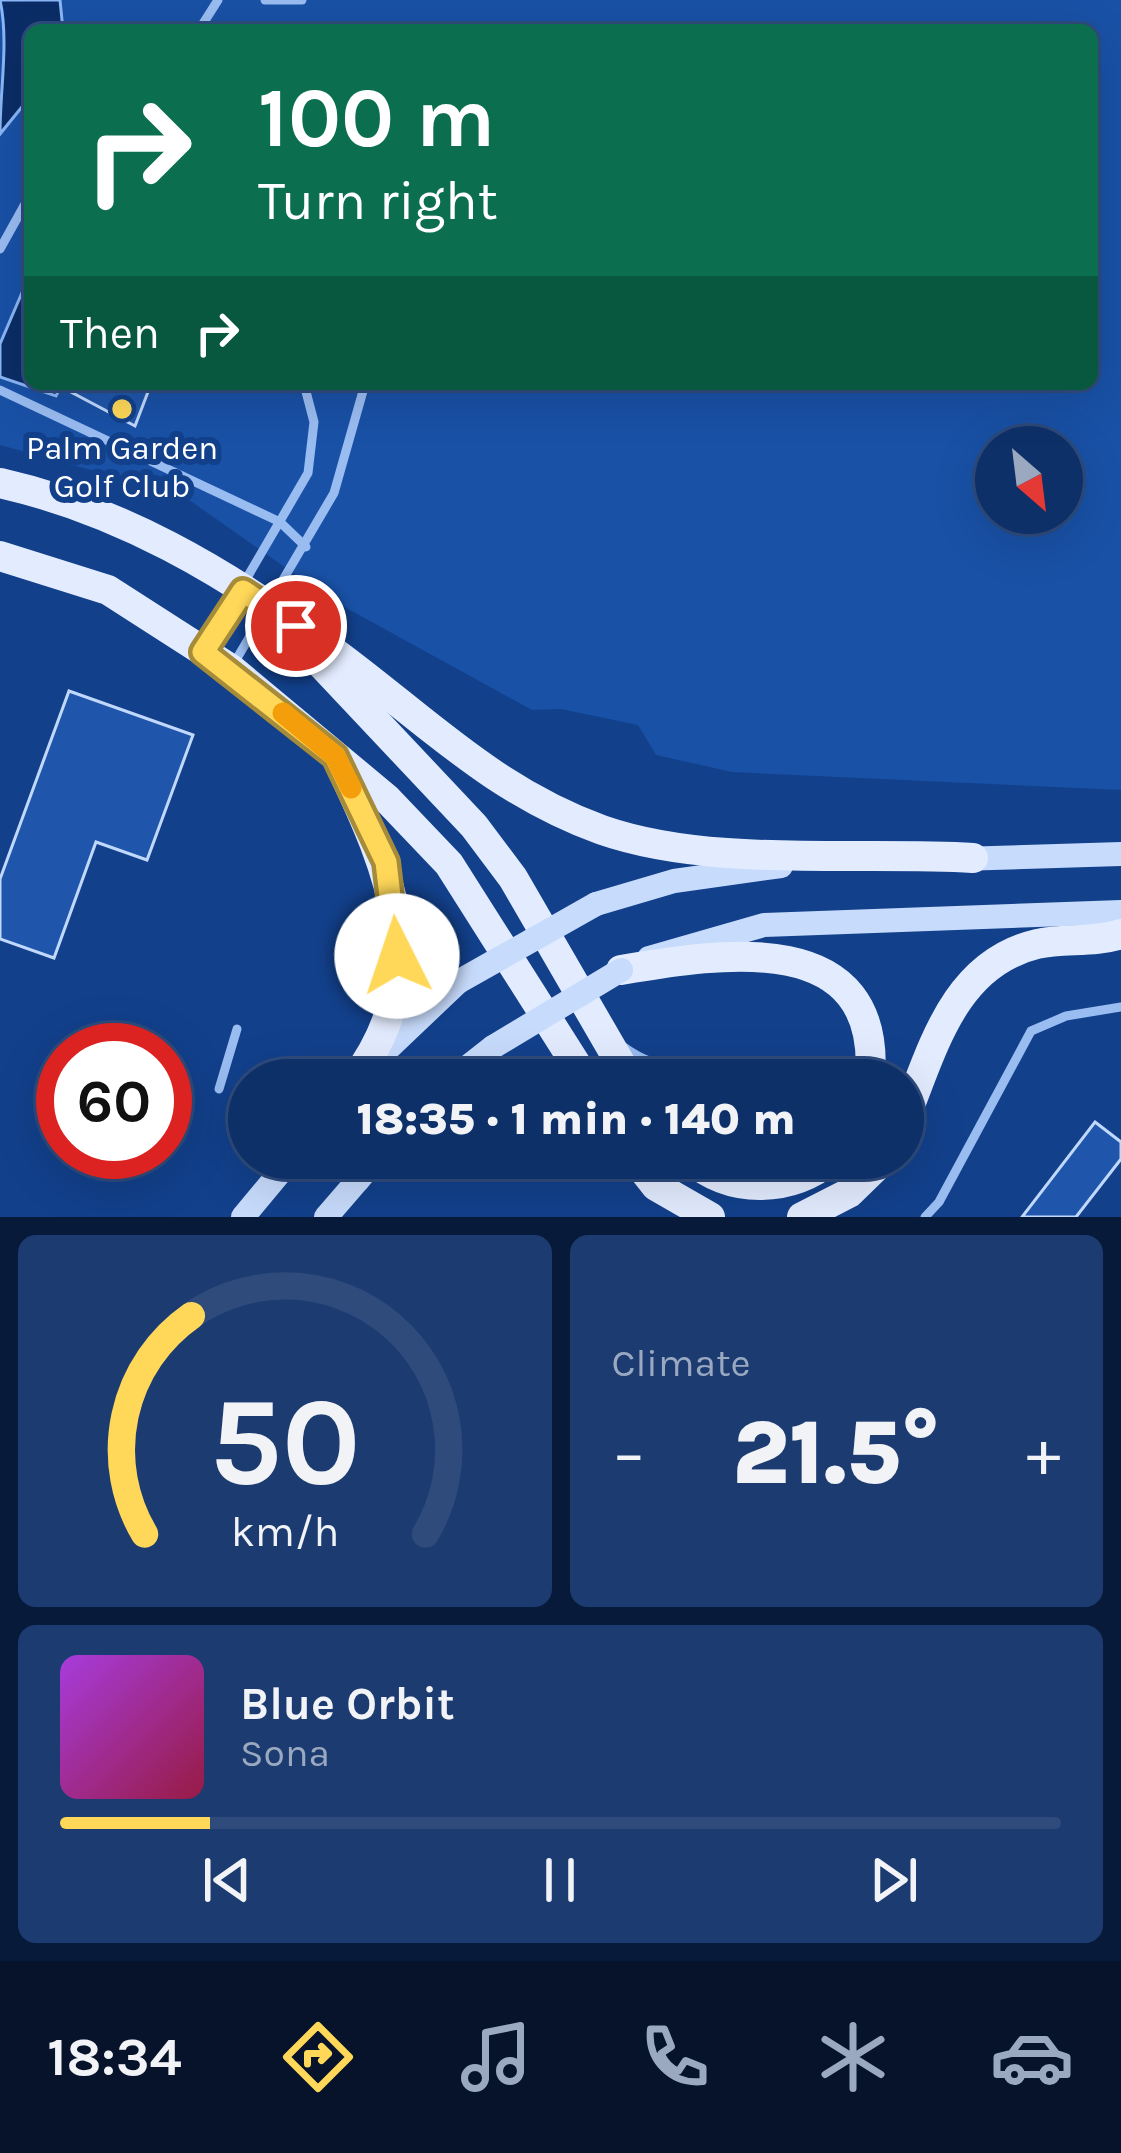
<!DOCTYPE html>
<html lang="en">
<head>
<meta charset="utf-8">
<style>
  body { margin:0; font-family:Karla,sans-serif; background:#1c3c71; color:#f1f3f6; height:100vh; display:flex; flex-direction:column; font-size:45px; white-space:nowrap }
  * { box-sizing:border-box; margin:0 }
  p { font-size:39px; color:#9ba9c0 }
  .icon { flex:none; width:66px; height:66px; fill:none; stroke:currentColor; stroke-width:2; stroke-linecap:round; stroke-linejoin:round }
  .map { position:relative; height:1217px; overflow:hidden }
  .drawer { display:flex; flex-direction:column; gap:18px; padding:18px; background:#081a39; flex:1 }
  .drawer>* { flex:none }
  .hud { position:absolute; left:24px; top:24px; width:1074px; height:366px; border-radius:18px; box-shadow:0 12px 48px #0002,0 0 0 3px #2e4b7c; background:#0b6e4f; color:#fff; overflow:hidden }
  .needle { width:78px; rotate:152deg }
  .tools { position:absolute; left:975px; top:426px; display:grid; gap:24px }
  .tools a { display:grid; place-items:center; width:108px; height:108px; border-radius:50%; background:#0e3068; box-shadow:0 12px 48px #0002,0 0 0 3px #2e4b7c; font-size:60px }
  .speed { position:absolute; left:36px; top:1023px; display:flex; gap:24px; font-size:60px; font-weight:700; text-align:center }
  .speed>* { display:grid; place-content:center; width:156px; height:156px; border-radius:50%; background:#0e3068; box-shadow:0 12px 48px #0002,0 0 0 3px #2e4b7c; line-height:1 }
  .speed .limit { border:18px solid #d22; background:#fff; color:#111 }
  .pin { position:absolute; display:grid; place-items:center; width:102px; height:102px; color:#fff; margin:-51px; border:6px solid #fff; border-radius:50%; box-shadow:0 3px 12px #0007 }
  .me { position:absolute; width:132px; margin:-66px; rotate:356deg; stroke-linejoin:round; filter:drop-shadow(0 0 9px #0008) }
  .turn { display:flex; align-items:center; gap:42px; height:252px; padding:0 36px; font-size:54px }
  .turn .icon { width:156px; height:156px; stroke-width:2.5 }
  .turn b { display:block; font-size:84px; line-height:102px }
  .then { display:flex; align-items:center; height:114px; padding:0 36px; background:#0003; gap:24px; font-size:45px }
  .big { font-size:90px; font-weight:800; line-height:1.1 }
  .drawer .widget { flex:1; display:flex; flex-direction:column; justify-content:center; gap:18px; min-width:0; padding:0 42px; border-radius:18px; background:#1c3c71 }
  .drawer .dial { align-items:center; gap:0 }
  .dial svg { height:312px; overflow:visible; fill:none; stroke:#2e4b7c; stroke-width:7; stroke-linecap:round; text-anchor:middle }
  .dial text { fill:#f1f3f6; stroke:none }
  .song { display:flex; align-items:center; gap:36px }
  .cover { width:144px; height:144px; border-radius:18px; background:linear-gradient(135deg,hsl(280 70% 55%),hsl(340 70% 35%)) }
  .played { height:12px; border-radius:6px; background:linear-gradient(90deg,#ffd859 15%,#2e4b7c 15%) }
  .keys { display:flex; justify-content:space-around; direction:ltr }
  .heat { display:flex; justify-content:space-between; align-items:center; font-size:66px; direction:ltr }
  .drawer .tiles { flex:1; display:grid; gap:18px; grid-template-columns:1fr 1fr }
  .widget:last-child { grid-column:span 2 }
  .trip { position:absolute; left:228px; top:1059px; width:696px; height:120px; border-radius:60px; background:#0e3068; box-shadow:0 12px 48px #0002,0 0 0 3px #2e4b7c; font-weight:800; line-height:120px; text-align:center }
  .tab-bar { display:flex; height:192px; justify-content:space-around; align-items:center; background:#06132a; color:#9ba9c0 }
  .tab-bar .icon { width:84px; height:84px }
  .tab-bar .active { color:#ffd859 }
  .tab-bar b { font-size:54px; color:#f1f3f6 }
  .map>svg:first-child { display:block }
  .green { fill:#1951a6; fill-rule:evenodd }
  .water { fill:#0b2d67; stroke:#8ab6f5; stroke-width:3 }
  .building { fill:#1f56ab; stroke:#c0d8fc; stroke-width:3 }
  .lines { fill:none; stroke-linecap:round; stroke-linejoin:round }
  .lane { stroke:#99bcf1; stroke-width:9 }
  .secondary { stroke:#c7dbfc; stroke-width:24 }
  .primary { stroke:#e3ecff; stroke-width:30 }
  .secondary-bridge { stroke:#c7dbfc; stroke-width:24 }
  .route-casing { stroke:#a68c3a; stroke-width:30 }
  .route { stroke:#ffd859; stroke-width:21 }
  .slow { stroke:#f59e0b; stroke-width:21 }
  .poi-dot { fill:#ffd859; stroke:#12408b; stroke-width:4.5 }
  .labels { text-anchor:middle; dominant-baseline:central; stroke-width:12; stroke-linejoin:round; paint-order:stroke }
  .poi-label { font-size:33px; fill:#fff; stroke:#12408b }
</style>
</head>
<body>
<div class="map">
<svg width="1121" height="1217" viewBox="0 0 1121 1217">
  <rect width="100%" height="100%" fill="#12408b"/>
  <!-- green -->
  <path class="green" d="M0,0H1121V790L732,772L656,755L638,725L561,709L532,710L330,599L182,495L0,445ZM30,30H1092V384H30ZM996,447H1062V513H996Z"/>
  <!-- water -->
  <g class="water">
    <path d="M0,0H60L63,30H30V97L0,134C0,89 9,41 0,0Z"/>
    <path d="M30,274V384H62L56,396L0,377V344Z"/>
  </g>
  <!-- building -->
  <g class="building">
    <path d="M74,384H151L135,426L71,392Z"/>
    <path d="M69,691L193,735L147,860L96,842L54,958L0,939V879Z"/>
    <path d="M1095,1122L1121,1142V1159L1076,1217H1022Z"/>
  </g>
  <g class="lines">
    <!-- lane -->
    <g class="lane">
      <path d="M265,0H302"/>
      <path d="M199,30L218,0"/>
      <path d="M0,249L30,195"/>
      <path d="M0,390L280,522L306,547"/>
      <path d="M206,648L308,473L314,422L304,384"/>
      <path d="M233,665L334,493L365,384"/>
      <path d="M624,1047C667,1079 728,1073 779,1079"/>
      <path d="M219,1089L237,1029"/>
      <path d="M514,1158L519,1163"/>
      <path d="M925,1217L939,1202L1031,1031L1066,1016L1121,1007"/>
    </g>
    <!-- secondary -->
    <g class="secondary">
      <path d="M959,859L1121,854"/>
      <path d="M596,904L674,881L781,866"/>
      <path d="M649,958L764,925L1121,912"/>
      <path d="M375,1061L458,982"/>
      <path d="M451,1080L493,1047"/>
      <path d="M331,1158L358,1180"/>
      <path d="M243,1217L292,1158"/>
      <path d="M326,1217L377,1158"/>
    </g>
    <!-- primary -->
    <g class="primary">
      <path d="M0,483C120,510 224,571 323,644C418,712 488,789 602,830C711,868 858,851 973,858"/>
      <path d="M0,556L108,590L231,669L387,799L449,864L586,1080"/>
      <path d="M312,654L474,826L513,878L630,1080"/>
      <path d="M340,765C390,871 435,973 354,1080"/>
      <path d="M621,970C721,953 883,926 870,1080"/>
      <path d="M903,1123C932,1052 952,964 1037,944C1064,938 1094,943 1121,934"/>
      <path d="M634,1158L656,1186L710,1217"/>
      <path d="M689,1158C731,1195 791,1193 833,1158"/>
      <path d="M802,1217L849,1193L885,1158"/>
    </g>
    <!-- secondary-bridge -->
    <g class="secondary-bridge">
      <path d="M458,982L596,904"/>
      <path d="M493,1047L621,970"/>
    </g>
  </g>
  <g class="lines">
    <!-- route casing -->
    <g class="route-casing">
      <path id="route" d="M296,626L243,591L203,652L335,756L386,862L397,956"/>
    </g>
    <!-- route -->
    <use href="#route" class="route"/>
    <!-- slow -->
    <path class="slow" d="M283,713L335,756L351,788"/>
  </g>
  <!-- markers -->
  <circle class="poi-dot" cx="122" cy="409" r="12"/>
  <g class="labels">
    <!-- poi labels -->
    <g class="poi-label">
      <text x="122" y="448">Palm Garden<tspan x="122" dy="38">Golf Club</tspan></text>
    </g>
  </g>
</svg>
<div class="tools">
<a><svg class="needle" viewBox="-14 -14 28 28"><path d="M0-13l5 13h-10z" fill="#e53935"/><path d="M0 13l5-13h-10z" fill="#9ba9c0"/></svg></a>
</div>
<div class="speed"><div class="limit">60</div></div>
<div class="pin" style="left:296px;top:626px;background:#d93025"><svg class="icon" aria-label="arrive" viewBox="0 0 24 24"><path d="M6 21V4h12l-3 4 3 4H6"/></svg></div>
<svg class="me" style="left:397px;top:956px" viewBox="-20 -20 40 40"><circle r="19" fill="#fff"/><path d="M0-13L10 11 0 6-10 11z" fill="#ffd859"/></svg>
<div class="trip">18:35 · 1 min · 140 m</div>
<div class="hud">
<div class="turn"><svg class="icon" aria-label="right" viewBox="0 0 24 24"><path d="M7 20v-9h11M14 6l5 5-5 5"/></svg><div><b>100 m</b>Turn right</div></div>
<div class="then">Then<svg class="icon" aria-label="right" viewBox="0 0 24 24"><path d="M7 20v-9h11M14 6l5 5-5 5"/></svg></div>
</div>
</div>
<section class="drawer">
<div class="tiles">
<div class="widget dial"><svg viewBox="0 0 100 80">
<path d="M14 69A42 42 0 1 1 86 69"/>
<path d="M14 69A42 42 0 0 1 26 13" stroke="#ffd859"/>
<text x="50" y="56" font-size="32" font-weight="700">50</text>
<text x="50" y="72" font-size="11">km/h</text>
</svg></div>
<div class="widget"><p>Climate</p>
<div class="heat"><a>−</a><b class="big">21.5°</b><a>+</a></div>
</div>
<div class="widget">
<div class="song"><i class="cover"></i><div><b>Blue Orbit</b><p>Sona</p></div></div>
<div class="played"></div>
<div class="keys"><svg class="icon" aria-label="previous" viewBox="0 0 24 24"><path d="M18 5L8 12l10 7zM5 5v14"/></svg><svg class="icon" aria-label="pause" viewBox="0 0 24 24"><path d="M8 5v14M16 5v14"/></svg><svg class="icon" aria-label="next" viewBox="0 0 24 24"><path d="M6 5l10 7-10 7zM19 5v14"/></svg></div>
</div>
</div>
</section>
<nav class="tab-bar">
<b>18:34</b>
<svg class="icon active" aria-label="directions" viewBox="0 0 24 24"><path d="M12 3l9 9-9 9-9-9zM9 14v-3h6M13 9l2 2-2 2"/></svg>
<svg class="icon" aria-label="music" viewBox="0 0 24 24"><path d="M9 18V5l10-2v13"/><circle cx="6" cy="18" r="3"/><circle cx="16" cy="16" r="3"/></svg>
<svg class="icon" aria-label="phone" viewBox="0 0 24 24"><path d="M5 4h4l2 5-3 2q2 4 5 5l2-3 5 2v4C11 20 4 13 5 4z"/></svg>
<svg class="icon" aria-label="climate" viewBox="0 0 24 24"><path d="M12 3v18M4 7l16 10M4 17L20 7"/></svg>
<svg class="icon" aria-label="car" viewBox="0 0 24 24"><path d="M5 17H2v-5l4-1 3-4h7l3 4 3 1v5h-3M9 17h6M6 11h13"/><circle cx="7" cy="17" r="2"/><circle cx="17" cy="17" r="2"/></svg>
</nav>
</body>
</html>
